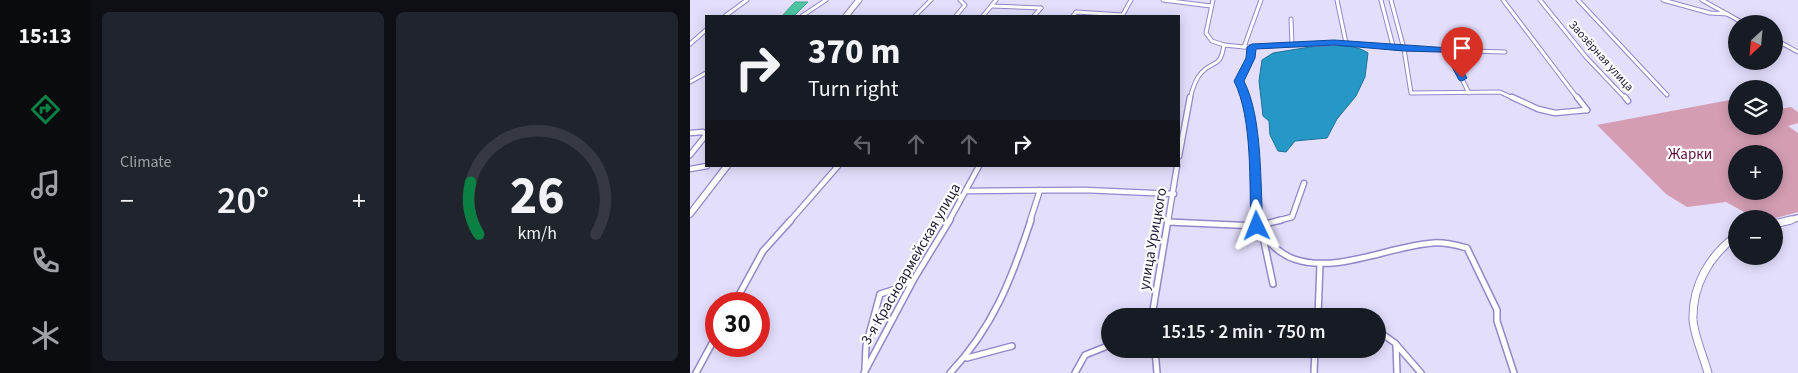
<!DOCTYPE html>
<html lang="en">
<head>
<meta charset="utf-8">
<style>
  body { margin:0; font-family:"Source Sans 3",sans-serif; background:#20242c; color:#f1f3f6; height:100vh; display:flex; flex-direction:column; font-size:19px; white-space:nowrap }
  * { box-sizing:border-box; margin:0 }
  p { font-size:16px; color:#9ea1a6 }
  .icon { flex:none; width:28px; height:28px; fill:none; stroke:currentColor; stroke-width:2; stroke-linecap:round; stroke-linejoin:round }
  .map { position:relative; flex:1; overflow:hidden }
  .details { display:flex; flex-direction:column; gap:12px; padding:12px; background:#0d0f14; width:600px }
  .details>* { flex:none }
  .hud { position:absolute; left:15px; top:15px; width:475px; height:152px; border-radius:0px; box-shadow:0 2px 12px #0003; background:#171b24; color:#f1f3f6; overflow:hidden }
  .needle { width:32px; rotate:206deg }
  .tools { position:absolute; left:1038px; top:15px; display:grid; gap:10px }
  .tools a { display:grid; place-items:center; width:55px; height:55px; border-radius:50%; background:#171b24; box-shadow:0 2px 12px #0003; font-size:25px }
  .speed { position:absolute; left:15px; top:292px; display:flex; gap:10px; font-size:25px; font-weight:700; text-align:center }
  .speed>* { display:grid; place-content:center; width:65px; height:65px; border-radius:50%; background:#171b24; box-shadow:0 2px 12px #0003; line-height:1 }
  .speed .limit { border:8px solid #d22; background:#fff; color:#111 }
  .pin { position:absolute; display:grid; place-items:center; width:42px; height:42px; color:#fff; margin:-51px -21px; border-radius:50% 50% 50% 0; rotate:-45deg; box-shadow:0 0 5px #0007 }
  .pin .icon { rotate:45deg }
  .me { position:absolute; width:55px; margin:-28px; rotate:358deg; stroke-linejoin:round; filter:drop-shadow(0 0 4px #0008) }
  .turn { display:flex; align-items:center; gap:18px; height:105px; padding:0 20px; font-size:22px }
  .turn .icon { width:65px; height:65px; stroke-width:2.5 }
  .turn b { display:block; font-size:35px; line-height:42px }
  .lanes { display:flex; align-items:center; height:48px; padding:0 20px; background:#0003; justify-content:center; gap:25px; direction:ltr }
  .lanes .off { opacity:.35 }
  .big { font-size:38px; font-weight:600; line-height:1.1 }
  .details .tile { flex:1; display:flex; flex-direction:column; justify-content:center; gap:8px; min-width:0; padding:0 18px; border-radius:8px; background:#20242c }
  .details .dial { align-items:center; gap:0 }
  .dial svg { height:130px; overflow:visible; fill:none; stroke:#363941; stroke-width:7; stroke-linecap:round; text-anchor:middle }
  .dial text { fill:#f1f3f6; stroke:none }
  .heat { display:flex; justify-content:space-between; align-items:center; font-size:28px; direction:ltr }
  .details .tiles { flex:1; display:grid; gap:12px; grid-template-columns:repeat(2,1fr) }
  .trip { position:absolute; left:411px; top:308px; width:285px; height:50px; border-radius:25px; background:#171b24; box-shadow:0 2px 12px #0003; font-weight:600; line-height:50px; text-align:center }
  main { display:flex; flex:1; min-height:0 }
  .menu { display:flex; flex-direction:column; width:90px; justify-content:space-around; align-items:center; background:#090b0e; color:#9ea1a6 }
  .menu .icon { width:35px; height:35px }
  .menu .selected { color:#0b8043 }
  .menu b { font-size:22px; color:#f1f3f6 }
  .map>svg:first-child { display:block }
  .green { fill:#d49db4; fill-rule:evenodd }
  .water { fill:#2598c7; stroke:#23729b }
  .building { fill:#4cc6a4; stroke:#43a287 }
  .lines { fill:none; stroke-linecap:round; stroke-linejoin:round }
  .minor-far2-casing { stroke:#9387ca; stroke-width:5 }
  .minor-far1-casing { stroke:#9387ca; stroke-width:7 }
  .minor-casing { stroke:#9387ca; stroke-width:8 }
  .tertiary-far1-casing { stroke:#9387ca; stroke-width:8 }
  .tertiary-casing { stroke:#9387ca; stroke-width:9 }
  .secondary-far1-casing { stroke:#9387ca; stroke-width:7 }
  .secondary-casing { stroke:#9387ca; stroke-width:8 }
  .minor-far2 { stroke:#fff; stroke-width:3 }
  .minor-far1 { stroke:#fff; stroke-width:4.5 }
  .minor { stroke:#fff; stroke-width:5 }
  .tertiary-far1 { stroke:#fff; stroke-width:5.5 }
  .tertiary { stroke:#fff; stroke-width:7 }
  .secondary-far1 { stroke:#fff; stroke-width:5 }
  .secondary { stroke:#fff; stroke-width:5.5 }
  .route { fill:#1a73e8; stroke:#114b97 }
  .labels { text-anchor:middle; dominant-baseline:central; stroke-width:4.5; stroke-linejoin:round; paint-order:stroke }
  .far-street-label { font-size:12px; fill:#1f1a34; stroke:#fff }
  .park-label { font-size:15px; fill:#5c0c39; stroke:#fff }
  .street-label { font-size:15px; fill:#1f1a34; stroke:#fff }
</style>
</head>
<body>
<main>
<nav class="menu">
<b>15:13</b>
<svg class="icon selected" aria-label="directions" viewBox="0 0 24 24"><path d="M12 3l9 9-9 9-9-9zM9 14v-3h6M13 9l2 2-2 2"/></svg>
<svg class="icon" aria-label="music" viewBox="0 0 24 24"><path d="M9 18V5l10-2v13"/><circle cx="6" cy="18" r="3"/><circle cx="16" cy="16" r="3"/></svg>
<svg class="icon" aria-label="phone" viewBox="0 0 24 24"><path d="M5 4h4l2 5-3 2q2 4 5 5l2-3 5 2v4C11 20 4 13 5 4z"/></svg>
<svg class="icon" aria-label="climate" viewBox="0 0 24 24"><path d="M12 3v18M4 7l16 10M4 17L20 7"/></svg>
</nav>
<section class="details">
<div class="tiles">
<div class="tile"><p>Climate</p>
<div class="heat"><a>−</a><b class="big">20°</b><a>+</a></div>
</div>
<div class="tile dial"><svg viewBox="0 0 100 80">
<path d="M14 69A42 42 0 1 1 86 69"/>
<path d="M14 69A42 42 0 0 1 9 37" stroke="#0b8043"/>
<text x="50" y="56" font-size="32" font-weight="700">26</text>
<text x="50" y="72" font-size="11">km/h</text>
</svg></div>
</div>
</section>
<div class="map">
<svg width="1108" height="373" viewBox="0 0 1108 373">
  <rect width="100%" height="100%" fill="#e2defc"/>
  <!-- green -->
  <path class="green" d="M1045,99L1046,126H1084V110L1101,107L1108,112V123L1098,126L1108,133V212L1082,219H1067L1036,202L997,207L976,194L907,125ZM1046,154H1084V191H1046Z"/>
  <!-- water -->
  <path class="water" d="M626,46C643,46 664,43 678,53L675,77L666,96L647,119L637,138L605,141L596,152L588,151L580,135L579,121L573,116L569,81L572,60L583,53Z"/>
  <!-- building -->
  <path class="building" d="M105,2H118L104,16H92Z"/>
  <g class="lines">
    <!-- minor-far2 casing -->
    <g class="minor-far2-casing">
      <g id="minor-far2">
        <path d="M473,0L521,6"/>
        <path d="M647,0L656,43"/>
        <path d="M691,0L703,46"/>
        <path d="M701,0L714,49L721,93L810,92L825,99"/>
        <path d="M813,0L888,99"/>
        <path d="M850,0L896,57L936,99"/>
        <path d="M888,0L977,95"/>
        <path d="M973,0L1020,13L1038,14"/>
        <path d="M1012,0L1055,24"/>
        <path d="M302,6L351,8"/>
        <path d="M35,16L57,0"/>
        <path d="M112,16L136,0"/>
        <path d="M225,16L241,0"/>
        <path d="M266,16L275,5L270,0"/>
        <path d="M293,16L306,0"/>
        <path d="M344,16L351,8"/>
        <path d="M383,16L386,12L433,15"/>
        <path d="M432,16L441,0"/>
        <path d="M601,19L602,44"/>
        <path d="M1084,39L1108,52"/>
        <path d="M0,44L16,30"/>
        <path d="M534,45L554,47L656,43L714,49L815,52"/>
        <path d="M554,47L571,0"/>
        <path d="M757,50L779,93"/>
        <path d="M0,82L16,73"/>
        <path d="M500,99C502,90 505,79 512,72C525,59 530,69 534,45L522,41L516,33L523,0"/>
        <path d="M555,99L549,81L560,57L561,47"/>
      </g>
    </g>
    <!-- minor-far1 casing -->
    <g class="minor-far1-casing">
      <g id="minor-far1">
        <path d="M555,97C564,138 566,179 567,221"/>
        <path d="M822,97L848,109L865,113L897,110"/>
        <path d="M887,97L897,110"/>
        <path d="M935,97L938,101"/>
        <path d="M0,133L13,132L16,135L0,155"/>
        <path d="M489,156L500,97"/>
        <path d="M0,169L17,166"/>
        <path d="M277,191L395,190L484,194"/>
        <path d="M100,221L148,166"/>
        <path d="M259,221L289,166"/>
        <path d="M340,221L350,190"/>
        <path d="M478,221L487,166"/>
        <path d="M587,221L602,217L614,183"/>
      </g>
    </g>
    <!-- minor casing -->
    <g class="minor-casing">
      <g id="minor">
        <path d="M567,220V226L573,237L583,284"/>
        <path d="M478,222L567,226L591,220"/>
        <path d="M573,237C583,245 591,255 604,259C647,274 699,246 743,243C754,242 766,245 777,248L807,310V321L824,373"/>
        <path d="M44,304L73,251L101,220"/>
        <path d="M462,316L478,220"/>
        <path d="M628,316L630,264"/>
        <path d="M688,331L705,343L731,373"/>
        <path d="M706,345L707,373"/>
        <path d="M465,349L467,373"/>
        <path d="M277,358L322,346"/>
        <path d="M175,369L176,346L190,294L206,289L223,280"/>
        <path d="M6,373L26,336"/>
        <path d="M174,373L224,279L260,220"/>
        <path d="M260,373C303,328 322,278 341,220"/>
        <path d="M385,373L395,355L420,345"/>
        <path d="M624,373L625,349"/>
      </g>
    </g>
    <!-- tertiary-far1 casing -->
    <g class="tertiary-far1-casing">
      <path id="tertiary-far1" d="M1096,221L1108,218"/>
    </g>
    <!-- tertiary casing -->
    <g class="tertiary-casing">
      <g id="tertiary">
        <path d="M1084,224L1101,220"/>
        <path d="M1018,373C1014,358 1004,335 1003,320C1002,286 1019,256 1046,236"/>
      </g>
    </g>
    <!-- secondary-far1 casing -->
    <g class="secondary-far1-casing">
      <path id="secondary-far1" d="M156,16L169,0"/>
    </g>
    <!-- secondary casing -->
    <g class="secondary-casing">
      <path id="secondary" d="M0,214L37,166"/>
    </g>
    <!-- minor-far2 -->
    <use href="#minor-far2" class="minor-far2"/>
    <!-- minor-far1 -->
    <use href="#minor-far1" class="minor-far1"/>
    <!-- minor -->
    <use href="#minor" class="minor"/>
    <!-- tertiary-far1 -->
    <use href="#tertiary-far1" class="tertiary-far1"/>
    <!-- tertiary -->
    <use href="#tertiary" class="tertiary"/>
    <!-- secondary-far1 -->
    <use href="#secondary-far1" class="secondary-far1"/>
    <!-- secondary -->
    <use href="#secondary" class="secondary"/>
  </g>
  <!-- route -->
  <path class="route" d="M644,40L760,48L777,78L772,81L769,80L754,52L714,51L644,45L566,49L565,58L554,81C573,119 570,184 573,226L572,230H563L561,226C559,184 563,119 544,81L556,58L557,47L562,44Z"/>
  <g class="labels">
    <!-- far-street labels -->
    <g class="far-street-label">
      <text transform="translate(911 56) rotate(48)">Заозёрная улица</text>
    </g>
    <!-- park labels -->
    <g class="park-label">
      <text x="1000" y="154">Жарки</text>
    </g>
    <!-- street labels -->
    <g class="street-label">
      <text transform="translate(463 239) rotate(-80)">улица Урицкого</text>
      <text transform="translate(221 264) rotate(-60)">3-я Красноармейская улица</text>
    </g>
  </g>
</svg>
<div class="tools">
<a><svg class="needle" viewBox="-14 -14 28 28"><path d="M0-13l5 13h-10z" fill="#e53935"/><path d="M0 13l5-13h-10z" fill="#9ea1a6"/></svg></a>
<a><svg class="icon" aria-label="layers" viewBox="0 0 24 24"><path d="M12 4l9 5-9 5-9-5zM3 14l9 5 9-5"/></svg></a>
<a>+</a>
<a>−</a>
</div>
<div class="speed"><div class="limit">30</div></div>
<div class="pin" style="left:772px;top:78px;background:#d93025"><svg class="icon" aria-label="arrive" viewBox="0 0 24 24"><path d="M6 21V4h12l-3 4 3 4H6"/></svg></div>
<svg class="me" style="left:567px;top:226px" viewBox="-20 -20 40 40"><path d="M0-17L14 15 0 8-14 15z" fill="#1a73e8" stroke="#fff" stroke-width="4"/></svg>
<div class="trip">15:15 · 2 min · 750 m</div>
<div class="hud">
<div class="turn"><svg class="icon" aria-label="right" viewBox="0 0 24 24"><path d="M7 20v-9h11M14 6l5 5-5 5"/></svg><div><b>370 m</b>Turn right</div></div>
<div class="lanes"><svg class="icon off" aria-label="left" viewBox="0 0 24 24"><path d="M17 20v-9H6M10 6l-5 5 5 5"/></svg><svg class="icon off" aria-label="ahead" viewBox="0 0 24 24"><path d="M12 20V5M6 11l6-6 6 6"/></svg><svg class="icon off" aria-label="ahead" viewBox="0 0 24 24"><path d="M12 20V5M6 11l6-6 6 6"/></svg><svg class="icon" aria-label="right" viewBox="0 0 24 24"><path d="M7 20v-9h11M14 6l5 5-5 5"/></svg></div>
</div>
</div>
</main>
</body>
</html>
